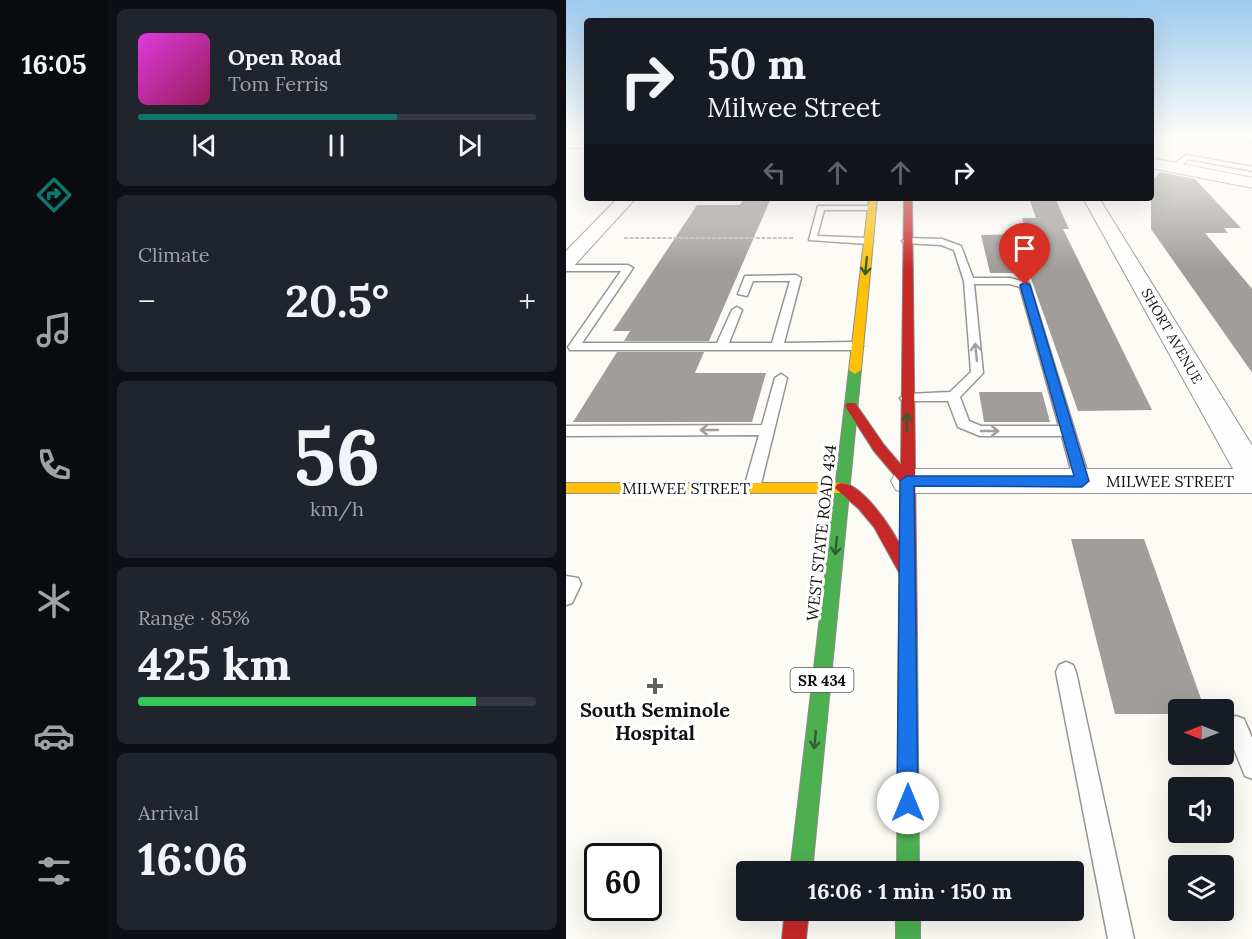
<!DOCTYPE html>
<html lang="en">
<head>
<meta charset="utf-8">
<style>
  body { margin:0; font-family:Lora,serif; background:#20242c; color:#f1f3f6; height:100vh; display:flex; flex-direction:column; font-size:22px; white-space:nowrap }
  * { box-sizing:border-box; margin:0 }
  p { font-size:20px; color:#9ea1a6 }
  .icon { flex:none; width:33px; height:33px; fill:none; stroke:currentColor; stroke-width:2; stroke-linecap:round; stroke-linejoin:round }
  .map { position:relative; flex:1; overflow:hidden }
  .panel { display:flex; flex-direction:column; gap:9px; padding:9px; background:#0d0f14; width:458px }
  .panel>* { flex:none }
  .banner { position:absolute; left:18px; top:18px; width:570px; height:183px; border-radius:6px; box-shadow:0 6px 24px #0002; background:#171b24; color:#f1f3f6; overflow:hidden }
  .needle { width:39px; rotate:270deg }
  .controls { position:absolute; left:602px; top:699px; display:grid; gap:12px }
  .controls a { display:grid; place-items:center; width:66px; height:66px; border-radius:6px; background:#171b24; box-shadow:0 6px 24px #0002; font-size:30px }
  .speed { position:absolute; left:18px; top:843px; display:flex; gap:12px; font-size:30px; font-weight:700; text-align:center }
  .speed>* { display:grid; place-content:center; width:78px; height:78px; border-radius:50%; background:#171b24; box-shadow:0 6px 24px #0002; line-height:1 }
  .speed .limit { border:3px solid #111; border-radius:9px; background:#fff; color:#111 }
  .pin { position:absolute; display:grid; place-items:center; width:51px; height:51px; color:#fff; margin:-62px -26px; border-radius:50% 50% 50% 0; rotate:-45deg; box-shadow:0 0 6px #0007 }
  .pin .icon { rotate:45deg }
  .me { position:absolute; width:66px; margin:-33px; rotate:0deg; stroke-linejoin:round; filter:drop-shadow(0 0 4px #0008) }
  .turn { display:flex; align-items:center; gap:21px; height:126px; padding:0 24px; font-size:27px }
  .turn .icon { width:78px; height:78px; stroke-width:2.5 }
  .turn b { display:block; font-size:42px; line-height:51px }
  .lanes { display:flex; align-items:center; height:57px; padding:0 24px; background:#0003; justify-content:center; gap:30px; direction:ltr }
  .lanes .off { opacity:.35 }
  .big { font-size:45px; font-weight:700; line-height:1.1 }
  .panel .tile { flex:1; display:flex; flex-direction:column; justify-content:center; gap:9px; min-width:0; padding:0 21px; border-radius:9px; background:#20242c }
  .panel .dial { align-items:center; gap:0 }
  .dial b { font-size:78px; line-height:1 }
  .song { display:flex; align-items:center; gap:18px }
  .cover { width:72px; height:72px; border-radius:9px; background:linear-gradient(135deg,hsl(300 70% 55%),hsl(330 70% 35%)) }
  .played { height:6px; border-radius:3px; background:linear-gradient(90deg,#0f766e 65%,#363941 65%) }
  .keys { display:flex; justify-content:space-around; direction:ltr }
  .heat { display:flex; justify-content:space-between; align-items:center; font-size:33px; direction:ltr }
  .charge { height:9px; border-radius:4px; background:linear-gradient(90deg,#34c759 85%,#363941 0) }
  .trip { position:absolute; left:170px; top:861px; width:348px; height:60px; border-radius:6px; background:#171b24; box-shadow:0 6px 24px #0002; font-weight:700; line-height:60px; text-align:center }
  main { display:flex; flex:1; min-height:0 }
  .dock { display:flex; flex-direction:column; width:108px; justify-content:space-around; align-items:center; background:#090b0e; color:#9ea1a6 }
  .dock .icon { width:42px; height:42px }
  .dock .on { color:#0f766e }
  .dock b { font-size:27px; color:#f1f3f6 }
  .map>svg:first-child { display:block }
  .building { fill:#a09d9a }
  .lines { fill:none; stroke-linecap:round; stroke-linejoin:round }
  .lane-casing { stroke:#969593; stroke-width:3 }
  .street-casing { stroke:#969593; stroke-width:2 }
  .fast-casing { stroke:#8d8c8a; stroke-width:2 }
  .slow-casing { stroke:#8d8c8a; stroke-width:2 }
  .jam-casing { stroke:#8d8c8a; stroke-width:2 }
  .path { stroke:#b9b9b8; stroke-width:2; stroke-dasharray:4 1.5; stroke-linecap:butt }
  .lane { fill:#fffefe; fill-rule:evenodd }
  .street { fill:#fffefe; fill-rule:evenodd }
  .fast { fill:#4caf50; fill-rule:evenodd }
  .slow { fill:#ffc107; fill-rule:evenodd }
  .jam { fill:#c62828; fill-rule:evenodd }
  .rail-casing { stroke:#d8c6c8; stroke-width:3 }
  .rail { stroke:#fff; stroke-width:2; stroke-dasharray:7; stroke-linecap:butt }
  .oneway { stroke:#2e6030 }
  .oneway2 { stroke:#9f9f9f }
  .route { fill:#1a73e8; stroke:#114b97; stroke-width:1.5 }
  .poi-dot { fill:#636260; stroke:#fff; stroke-width:2 }
  .labels { text-anchor:middle; dominant-baseline:central; stroke-width:6; stroke-linejoin:round; paint-order:stroke }
  .far-street-label { font-size:14px; fill:#101010; stroke:#fff }
  .shield { fill:#fff; stroke:#585858; stroke-width:1.5 }
  .shield-label { font-size:15px; font-weight:bold; fill:#101010 }
  .street-label { font-size:16px; fill:#101010; stroke:#fff }
  .near-poi-label { font-size:20px; font-weight:bold; fill:#101010; stroke:#fff }
</style>
</head>
<body>
<main>
<nav class="dock">
<b>16:05</b>
<svg class="icon on" aria-label="directions" viewBox="0 0 24 24"><path d="M12 3l9 9-9 9-9-9zM9 14v-3h6M13 9l2 2-2 2"/></svg>
<svg class="icon" aria-label="music" viewBox="0 0 24 24"><path d="M9 18V5l10-2v13"/><circle cx="6" cy="18" r="3"/><circle cx="16" cy="16" r="3"/></svg>
<svg class="icon" aria-label="phone" viewBox="0 0 24 24"><path d="M5 4h4l2 5-3 2q2 4 5 5l2-3 5 2v4C11 20 4 13 5 4z"/></svg>
<svg class="icon" aria-label="climate" viewBox="0 0 24 24"><path d="M12 3v18M4 7l16 10M4 17L20 7"/></svg>
<svg class="icon" aria-label="car" viewBox="0 0 24 24"><path d="M5 17H2v-5l4-1 3-4h7l3 4 3 1v5h-3M9 17h6M6 11h13"/><circle cx="7" cy="17" r="2"/><circle cx="17" cy="17" r="2"/></svg>
<svg class="icon" aria-label="filters" viewBox="0 0 24 24"><path d="M4 7h16M4 17h16"/><circle cx="9" cy="7" r="2"/><circle cx="15" cy="17" r="2"/></svg>
</nav>
<section class="panel">
<div class="tile">
<div class="song"><i class="cover"></i><div><b>Open Road</b><p>Tom Ferris</p></div></div>
<div class="played"></div>
<div class="keys"><svg class="icon" aria-label="previous" viewBox="0 0 24 24"><path d="M18 5L8 12l10 7zM5 5v14"/></svg><svg class="icon" aria-label="pause" viewBox="0 0 24 24"><path d="M8 5v14M16 5v14"/></svg><svg class="icon" aria-label="next" viewBox="0 0 24 24"><path d="M6 5l10 7-10 7zM19 5v14"/></svg></div>
</div>
<div class="tile"><p>Climate</p>
<div class="heat"><a>−</a><b class="big">20.5°</b><a>+</a></div>
</div>
<div class="tile dial"><b>56</b><p>km/h</p></div>
<div class="tile"><p>Range · 85%</p><b class="big">425 km</b><div class="charge"></div></div>
<div class="tile"><p>Arrival</p><b class="big">16:06</b></div>
</section>
<div class="map">
<svg width="687" height="939" viewBox="0 0 687 939">
  <rect width="100%" height="100%" fill="#fcfaf5"/>
  <!-- building -->
  <g class="building">
    <path d="M594,172L629,179L675,228H658L662,233H639L687,290V374L585,229V182Z"/>
    <path d="M178,198H205L143,341H58L64,331H47L131,205H174Z"/>
    <path d="M463,198H489L503,229H497L586,410L512,411L463,273H424L415,235L461,234L456,218H470Z"/>
    <path d="M51,352H138L129,373H200L186,422H7Z"/>
    <path d="M413,392H476L484,422H418Z"/>
    <path d="M505,539H578L639,710H612V714H549Z"/>
  </g>
  <g class="lines">
    <!-- lane casing -->
    <g class="lane-casing">
      <g id="lane">
        <path d="M620,155L687,167V171L622,159L612,169H606V165Z"/>
        <path d="M252,206H309L310,208L306,210H258L251,236L302,238L307,241L302,244L243,240Z"/>
        <path d="M341,238L376,239L395,246L407,278H444L463,283L524,481L521,485H511L508,481L496,436H414L392,427L382,401H336L334,398L341,394L384,392L405,372L398,281L388,250L375,245L338,243L336,241ZM408,284H444L454,287L493,426H415L403,421L394,397L417,373Z"/>
        <path d="M0,265H62L67,268L16,343H151L166,310L171,307L176,310L163,343H206L224,281H187L181,296L172,294L179,276L230,275L235,278L218,343L291,342L297,346L291,350H4L2,347L55,271H0Z"/>
        <path d="M215,374L221,378L194,488L191,492H181L178,488L193,435L0,436V426L196,425L209,378Z"/>
        <path d="M0,576L12,578L15,584L6,603L0,605Z"/>
        <path d="M500,662L507,665L510,672L568,939H542L490,672L493,665Z"/>
        <path d="M670,716L678,719L687,740V779L679,776L659,727L662,719Z"/>
      </g>
    </g>
    <!-- street casing -->
    <g class="street-casing">
      <g id="street">
        <rect x="0" y="140" width="21" height="8"/>
        <path d="M585,158L687,178V188L585,168Z"/>
        <path d="M52,198H70L7,267L0,269V251Z"/>
        <path d="M517,198H533L687,447V493H341L330,490L325,481L330,472L341,469H667Z"/>
      </g>
    </g>
    <!-- fast casing -->
    <g class="fast-casing">
      <g id="fast">
        <path d="M289,366L295,370L246,872H224L283,370Z"/>
        <path d="M342,628L348,630L351,636L353,872H331L333,636L336,630Z"/>
        <rect x="330" y="910" width="24" height="29"/>
      </g>
    </g>
    <!-- slow casing -->
    <g class="slow-casing">
      <g id="slow">
        <path d="M303,198H311L295,370L289,374L283,370Z"/>
        <path d="M0,483H276L281,484L283,488L281,492L276,493H0Z"/>
      </g>
    </g>
    <!-- jam casing -->
    <g class="jam-casing">
      <g id="jam">
        <path d="M338,198H346L351,636L348,642L342,644L336,642L333,636L334,574L308,527L293,509L269,488L271,484C293,477 326,529 334,545L335,483L308,451L279,406L281,403H289L318,445L335,465Z"/>
        <path d="M219,910H243L240,939H216Z"/>
      </g>
    </g>
    <!-- path -->
    <path class="path" d="M58,238H228"/>
    <!-- lane -->
    <use href="#lane" class="lane"/>
    <!-- street -->
    <use href="#street" class="street"/>
    <!-- fast -->
    <use href="#fast" class="fast"/>
    <!-- slow -->
    <use href="#slow" class="slow"/>
    <!-- jam -->
    <use href="#jam" class="jam"/>
    <!-- rail casing -->
    <g class="rail-casing">
      <path id="rail" d="M650,137L687,143"/>
    </g>
    <!-- rail -->
    <use href="#rail" class="rail"/>
  </g>
  <!-- one-way arrows -->
  <defs><path id="oneway-shaft" d="M-6 0H5M1.5-3L5.5 0L1.5 3" fill="none" stroke-width="1.6" stroke-linecap="round" stroke-linejoin="round" transform="scale(1.5)"/></defs>
  <g class="oneway">
    <use href="#oneway-shaft" transform="translate(300 266) rotate(96)"/>
    <use href="#oneway-shaft" transform="translate(341 422) rotate(-90)"/>
    <use href="#oneway-shaft" transform="translate(270 546) rotate(96)"/>
    <use href="#oneway-shaft" transform="translate(249 740) rotate(96)"/>
  </g>
  <g class="oneway2">
    <use href="#oneway-shaft" transform="translate(410 352) rotate(-96)"/>
    <use href="#oneway-shaft" transform="translate(143 430) rotate(180)"/>
    <use href="#oneway-shaft" transform="translate(424 431)"/>
  </g>
  <!-- sky -->
  <linearGradient id="sky" x2="0" y2="1"><stop stop-color="#9dcaee"/><stop offset="0.51" stop-color="#fefdfa"/><stop offset="1" stop-color="#fefdfa" stop-opacity="0"/></linearGradient>
  <rect width="687" height="269" fill="url(#sky)"/>
  <!-- route -->
  <path class="route" d="M459,282L464,285L523,481L516,487L348,486L352,803L349,811L342,814L334,811L331,803L334,481L341,476H508L454,285Z"/>
  <!-- markers -->
  <path class="poi-dot" d="M86 677h6v6h6v6h-6v6h-6v-6h-6v-6h6z"/>
  <g class="labels">
    <!-- far-street labels -->
    <g class="far-street-label">
      <text transform="translate(606 336) rotate(60)">SHORT AVENUE</text>
    </g>
    <!-- shield labels -->
    <rect class="shield" x="224.5" y="668" width="63" height="24" rx="4.5"/>
    <g class="shield-label">
      <text x="256" y="680">SR 434</text>
    </g>
    <!-- street labels -->
    <g class="street-label">
      <text x="604" y="481">MILWEE STREET</text>
      <text x="120" y="488">MILWEE STREET</text>
      <text transform="translate(255 533) rotate(-84)">WEST STATE ROAD 434</text>
    </g>
    <!-- near-poi labels -->
    <g class="near-poi-label">
      <text x="89" y="709">South Seminole<tspan x="89" dy="23">Hospital</tspan></text>
    </g>
  </g>
</svg>
<div class="controls">
<a><svg class="needle" viewBox="-14 -14 28 28"><path d="M0-13l5 13h-10z" fill="#e53935"/><path d="M0 13l5-13h-10z" fill="#9ea1a6"/></svg></a>
<a><svg class="icon" aria-label="sound" viewBox="0 0 24 24"><path d="M4 9h4l5-4v14l-5-4H4zM17 9q2 3 0 6"/></svg></a>
<a><svg class="icon" aria-label="layers" viewBox="0 0 24 24"><path d="M12 4l9 5-9 5-9-5zM3 14l9 5 9-5"/></svg></a>
</div>
<div class="speed"><div class="limit">60</div></div>
<div class="pin" style="left:459px;top:285px;background:#d93025"><svg class="icon" aria-label="arrive" viewBox="0 0 24 24"><path d="M6 21V4h12l-3 4 3 4H6"/></svg></div>
<svg class="me" style="left:342px;top:803px" viewBox="-20 -20 40 40"><circle r="19" fill="#fff"/><path d="M0-13L10 11 0 6-10 11z" fill="#1a73e8"/></svg>
<div class="trip">16:06 · 1 min · 150 m</div>
<div class="banner">
<div class="turn"><svg class="icon" aria-label="right" viewBox="0 0 24 24"><path d="M7 20v-9h11M14 6l5 5-5 5"/></svg><div><b>50 m</b>Milwee Street</div></div>
<div class="lanes"><svg class="icon off" aria-label="left" viewBox="0 0 24 24"><path d="M17 20v-9H6M10 6l-5 5 5 5"/></svg><svg class="icon off" aria-label="ahead" viewBox="0 0 24 24"><path d="M12 20V5M6 11l6-6 6 6"/></svg><svg class="icon off" aria-label="ahead" viewBox="0 0 24 24"><path d="M12 20V5M6 11l6-6 6 6"/></svg><svg class="icon" aria-label="right" viewBox="0 0 24 24"><path d="M7 20v-9h11M14 6l5 5-5 5"/></svg></div>
</div>
</div>
</main>
</body>
</html>
